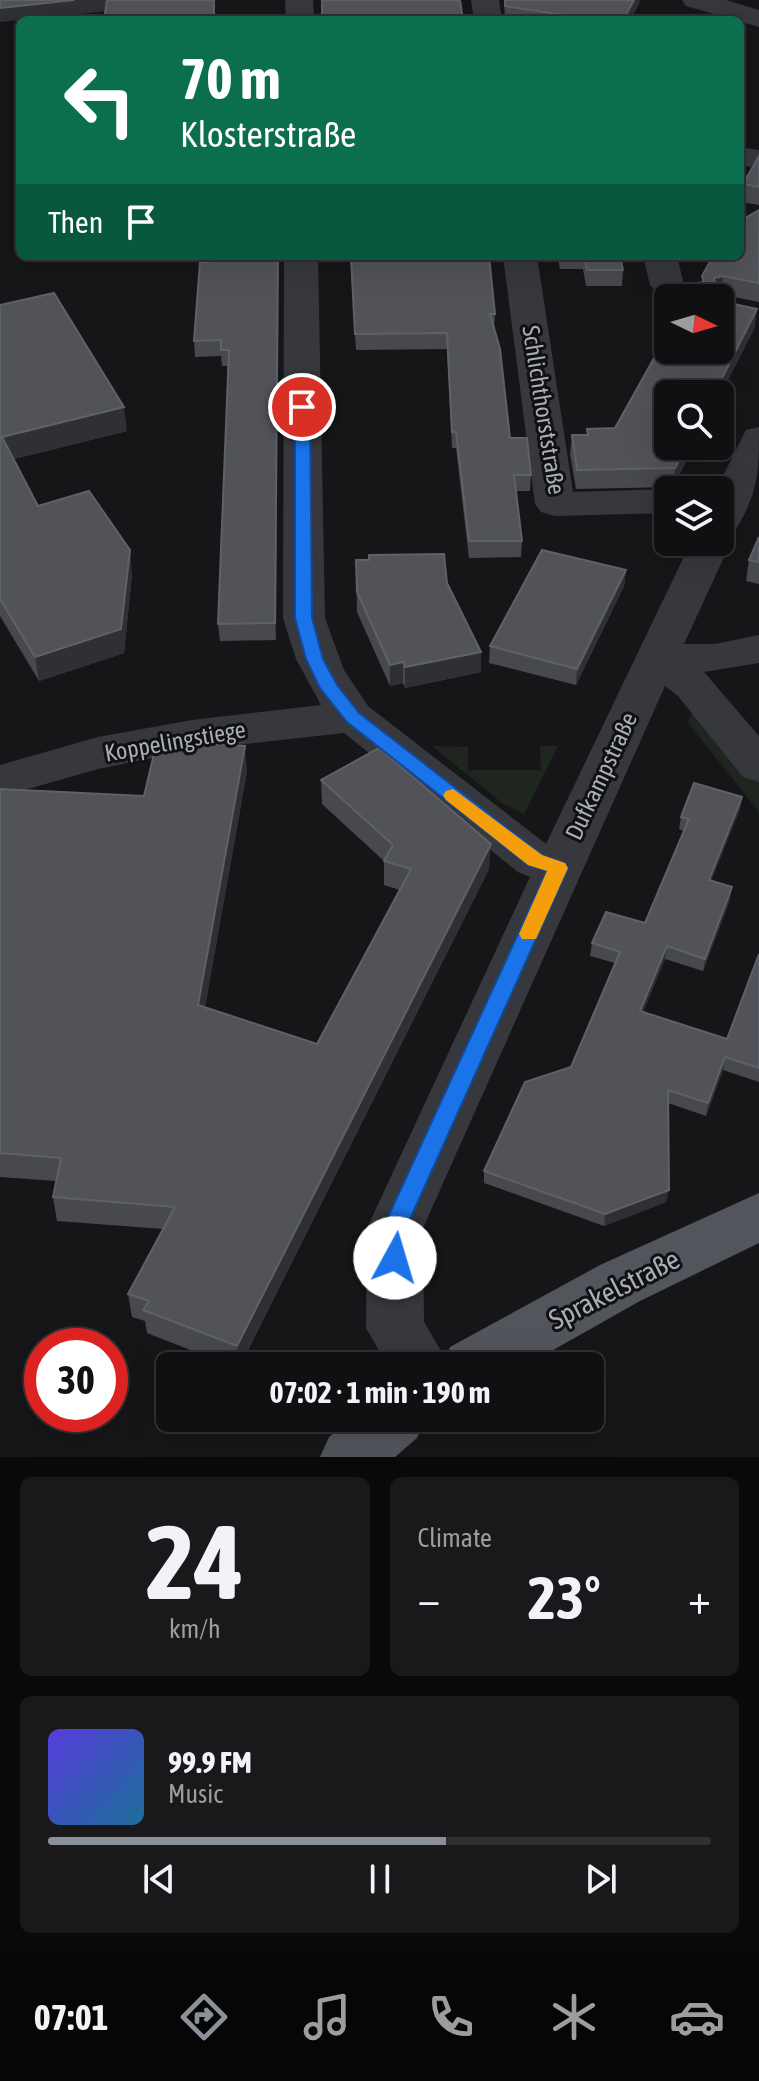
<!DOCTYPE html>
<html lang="en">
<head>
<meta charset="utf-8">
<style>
  body { margin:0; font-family:"Asap Condensed",sans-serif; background:#19191b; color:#f1f3f6; height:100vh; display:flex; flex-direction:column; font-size:30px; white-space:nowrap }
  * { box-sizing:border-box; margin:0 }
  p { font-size:26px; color:#9c9d9f }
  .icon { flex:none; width:44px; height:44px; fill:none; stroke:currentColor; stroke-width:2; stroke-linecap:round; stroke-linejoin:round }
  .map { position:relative; height:1457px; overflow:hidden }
  .details { display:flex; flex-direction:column; gap:20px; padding:20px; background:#09090a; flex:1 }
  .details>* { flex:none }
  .top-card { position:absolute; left:16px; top:16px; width:728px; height:244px; border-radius:12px; box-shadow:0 8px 32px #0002,0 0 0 2px #303032; background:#0b6e4f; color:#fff; overflow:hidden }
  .needle { width:52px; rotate:95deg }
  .fabs { position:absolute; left:654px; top:284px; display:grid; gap:16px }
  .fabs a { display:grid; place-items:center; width:80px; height:80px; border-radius:12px; background:#101012; box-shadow:0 8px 32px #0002,0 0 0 2px #303032; font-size:40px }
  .speed { position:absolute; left:24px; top:1328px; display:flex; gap:16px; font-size:40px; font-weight:700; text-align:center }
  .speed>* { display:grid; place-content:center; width:104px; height:104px; border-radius:50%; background:#101012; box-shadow:0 8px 32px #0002,0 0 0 2px #303032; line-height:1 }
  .speed .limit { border:12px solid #d22; background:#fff; color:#111 }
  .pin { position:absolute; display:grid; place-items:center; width:68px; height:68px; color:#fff; margin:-34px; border:4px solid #fff; border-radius:50%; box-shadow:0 2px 8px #0007 }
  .me { position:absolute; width:88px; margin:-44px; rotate:6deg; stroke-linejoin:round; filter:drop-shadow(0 0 6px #0008) }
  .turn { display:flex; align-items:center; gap:28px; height:168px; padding:0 32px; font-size:36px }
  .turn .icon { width:104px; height:104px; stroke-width:2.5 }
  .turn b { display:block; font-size:56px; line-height:68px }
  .then { display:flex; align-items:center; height:76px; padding:0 32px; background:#0003; gap:16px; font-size:30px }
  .big { font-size:60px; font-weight:700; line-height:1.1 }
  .details .widget { flex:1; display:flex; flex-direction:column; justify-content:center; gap:12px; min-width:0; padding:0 28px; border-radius:12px; background:#19191b }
  .details .dial { align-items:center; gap:0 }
  .dial b { font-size:104px; line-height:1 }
  .song { display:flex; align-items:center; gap:24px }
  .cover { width:96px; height:96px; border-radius:12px; background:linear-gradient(135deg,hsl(250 70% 55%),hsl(200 70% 35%)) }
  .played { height:8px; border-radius:4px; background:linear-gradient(90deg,#8c9099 60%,#303032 60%) }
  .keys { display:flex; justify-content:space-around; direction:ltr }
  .heat { display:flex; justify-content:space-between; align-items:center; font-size:44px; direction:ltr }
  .details .tiles { flex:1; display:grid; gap:20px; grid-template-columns:1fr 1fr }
  .widget:last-child { grid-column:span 2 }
  .trip { position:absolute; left:156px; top:1352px; width:448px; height:80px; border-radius:12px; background:#101012; box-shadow:0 8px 32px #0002,0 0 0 2px #303032; font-weight:700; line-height:80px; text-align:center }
  .tabs { display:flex; height:128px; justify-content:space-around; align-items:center; background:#060607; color:#9c9d9f }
  .tabs .icon { width:56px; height:56px }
  .tabs .current { color:#8c9099 }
  .tabs b { font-size:36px; color:#f1f3f6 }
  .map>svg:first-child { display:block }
  .green { fill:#1e261f }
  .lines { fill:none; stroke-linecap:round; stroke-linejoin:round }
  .minor { fill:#37383d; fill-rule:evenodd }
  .major { fill:#53555c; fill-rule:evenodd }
  .wall { fill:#47494d }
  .shaded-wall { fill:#2f3033 }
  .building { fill:#525359; stroke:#5f6168; stroke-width:2 }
  .route { fill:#1a73e8; stroke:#114b97; stroke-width:2 }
  .slow { fill:#f59e0b }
  .labels { text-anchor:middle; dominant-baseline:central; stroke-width:6; stroke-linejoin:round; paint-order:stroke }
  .street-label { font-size:24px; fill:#a8adb8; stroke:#111113 }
  .near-street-label { font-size:28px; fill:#a8adb8; stroke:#111113 }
</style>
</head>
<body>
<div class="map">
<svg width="759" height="1457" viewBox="0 0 759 1457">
  <rect width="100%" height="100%" fill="#161618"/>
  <!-- green -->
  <g class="green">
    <path d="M695,705L759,778V812L688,723Z"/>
    <path d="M432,746L468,747V770H541L540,746H558L524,814L502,803Z"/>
  </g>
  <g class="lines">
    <!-- minor -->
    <g class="minor">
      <path d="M285,0H313L314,20H286Z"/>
      <path d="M471,0H499L502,20H474Z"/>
      <path d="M682,0H726L759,10V27L686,6Z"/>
      <path d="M740,147L759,150V168L740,165Z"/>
      <path d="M284,256H318L325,618L344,670L368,706L546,844L691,542H720V490H716L746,430L759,427C759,471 759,493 734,532L726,534L731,542L684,644H715L759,635V663L704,672L759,736V782L743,777L678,696L665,686L423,1228L424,1322L450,1366H388L366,1328L367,1228L530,877L518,872L344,733L192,750L98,769L0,797V765L98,737L192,720L321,705L296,659L283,618Z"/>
      <path d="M503,256H537L573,492L668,489L672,490H668V513L555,516L541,512L535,504Z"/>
      <path d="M643,256H677L683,281L700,298H668V303L650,285Z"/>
    </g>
    <!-- major -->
    <g class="major">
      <path d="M759,1193V1243L640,1301L525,1366H442L450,1347L600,1265Z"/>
      <path d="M351,1418H426L417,1438L395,1457H320L329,1437Z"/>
    </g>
  </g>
  <!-- wall -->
  <g class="wall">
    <path d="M504,0L639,4L630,20H505Z"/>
    <path d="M759,156V205L741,202L743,184Z"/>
    <path d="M759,210V302L720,294V301L755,327L673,487L576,489L570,454L572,435H587V429L615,428L702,282V276Z"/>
    <path d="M278,256L276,640L220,641L218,624L228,366H222L221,356L195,357L194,341L208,262Z"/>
    <path d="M350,256H502L500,260H490L495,314L494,330L510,438L531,475L530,491H516L522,541L521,557L469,558L456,448H452L447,349L356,350Z"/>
    <path d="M539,256H620L623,270L622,286H586L583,269H560L558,258L540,259Z"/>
    <path d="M0,305L127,431L14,459L38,506L132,574L124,653L39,681L0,616Z"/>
    <path d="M759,537V584L746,581L749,560Z"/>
    <path d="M356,560L447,583L481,672L405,688L403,683L390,686L357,612Z"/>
    <path d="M626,570L624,586L576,685L489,663L490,646Z"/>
    <path d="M247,771L205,1007L317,1044L400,890L384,885V861L322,804L321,780L489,869L240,1366H231L147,1333L145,1321L132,1317L128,1294L163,1229L57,1221L53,1197L56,1181L0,1177V789L144,796Z"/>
    <path d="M742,797L740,809L711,881L730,900L703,971L665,959L643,1012L727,1039L759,954V1082L723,1070L706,1116L668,1103L666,1202L604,1226L484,1183V1171L571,1067L615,963L590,956L592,943L645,923L684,831L679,829L681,817Z"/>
  </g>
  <!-- shaded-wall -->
  <g class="shaded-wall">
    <path d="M74,0H108L109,11L0,22V8Z"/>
    <path d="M634,0H640L639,4L630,20H623Z"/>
    <path d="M278,256L276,640L275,623Z"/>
    <path d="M723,276L721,294L712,296L714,278Z"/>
    <path d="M757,309L755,327L720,395L714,394Z"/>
    <path d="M124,407L127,431L6,461L2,437Z"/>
    <path d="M687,446H694L673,487L675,468Z"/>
    <path d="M130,550L132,574L124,653L39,681L35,657Z"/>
    <path d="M626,570L624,586L576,685L577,669Z"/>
    <path d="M481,652V672L405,688V667Z"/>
    <path d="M403,662V683L390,686V665Z"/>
    <path d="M245,746L247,771L201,1029L198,1005Z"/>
    <path d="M742,797L740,809L706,893L709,880Z"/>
    <path d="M491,844L489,869L240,1366H239L237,1346Z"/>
    <path d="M732,887L730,900L703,971L705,959Z"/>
    <path d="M667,946L665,959L638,1024L640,1011Z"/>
    <path d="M725,1057L723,1070L706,1116L708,1103Z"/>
    <path d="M669,1190L666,1202L604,1226L605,1214Z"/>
  </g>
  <!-- building -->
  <g class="building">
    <path d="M0,0H74L0,8Z"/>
    <path d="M107,0H214V20H104Z"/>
    <path d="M322,0H460L463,20H322Z"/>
    <path d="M505,0H634L623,20H595L505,6Z"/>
    <path d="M759,156V187L743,184Z"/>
    <path d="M759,210V283L723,276L714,278V282L719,283L720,301L757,309L714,394H668V446H687L675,468L577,470L572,435H588L587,429L615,428L668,333V350H720V298H687L698,283L704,282L702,276L713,256H740V221Z"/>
    <path d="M209,256H278L275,623L218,624L229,350H221V340L194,341L200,262H208Z"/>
    <path d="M351,256H489L495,314H490L500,349L510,438H527L531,475H514L522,541H469L456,432H452L447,333L355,334Z"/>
    <path d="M584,256H620L623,270H587Z"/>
    <path d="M54,293L124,407L2,437L38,506L89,491L130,550L121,629L35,657L0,599V305Z"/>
    <path d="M759,537V562L749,560Z"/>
    <path d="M542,550L626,570L577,669L490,646Z"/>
    <path d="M444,554L447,583L481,652L405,667L403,662L390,665L357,592L356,560H369V555Z"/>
    <path d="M157,741L245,746L198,1005L317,1044L411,869L384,861L393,845L321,780L379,748L491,844L237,1346L143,1310L149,1301L128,1294L175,1207L53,1197L61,1158L0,1153V789L144,796Z"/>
    <path d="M694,783L742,797L709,880L732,887L705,959L667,946L640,1011L727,1039L759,954V1068L725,1057L708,1103L668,1090L669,1190L605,1214L484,1171L525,1082L571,1067L620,952L592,943L606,912L645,923L689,819L681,817Z"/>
  </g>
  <!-- route -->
  <path class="route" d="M302,402L310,407L312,618L323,659L337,685L359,713L542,855L565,863L568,868L406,1228L407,1258L403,1265L395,1268L387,1265L383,1258V1228L547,871L528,865L347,722L320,688L306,659L295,618V407Z"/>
  <!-- slow -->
  <path class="slow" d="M453,789L542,855L565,863L568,868L536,939H522L519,934L547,871L528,865L446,800L443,795L446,791Z"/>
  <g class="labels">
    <!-- street labels -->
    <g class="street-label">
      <text transform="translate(544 410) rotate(81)">Schlichthorststraße</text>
      <text transform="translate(175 741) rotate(-10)">Koppelingstiege</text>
      <text transform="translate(601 776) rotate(-65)">Dufkampstraße</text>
    </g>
    <!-- near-street labels -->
    <g class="near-street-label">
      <text transform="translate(614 1289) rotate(-27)">Sprakelstraße</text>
    </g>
  </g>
</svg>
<div class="fabs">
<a><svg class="needle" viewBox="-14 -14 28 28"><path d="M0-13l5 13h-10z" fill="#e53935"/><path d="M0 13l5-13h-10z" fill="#9c9d9f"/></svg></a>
<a><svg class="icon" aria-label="search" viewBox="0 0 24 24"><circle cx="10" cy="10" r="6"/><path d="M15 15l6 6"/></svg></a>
<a><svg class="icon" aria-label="layers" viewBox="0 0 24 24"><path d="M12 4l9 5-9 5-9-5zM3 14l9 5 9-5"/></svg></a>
</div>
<div class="speed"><div class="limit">30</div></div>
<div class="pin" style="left:302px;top:407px;background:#d93025"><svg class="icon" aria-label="arrive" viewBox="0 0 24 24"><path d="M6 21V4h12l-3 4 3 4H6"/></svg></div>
<svg class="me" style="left:395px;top:1258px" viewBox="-20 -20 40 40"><circle r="19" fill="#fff"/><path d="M0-13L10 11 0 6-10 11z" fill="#1a73e8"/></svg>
<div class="trip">07:02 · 1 min · 190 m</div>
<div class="top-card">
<div class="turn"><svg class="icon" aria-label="left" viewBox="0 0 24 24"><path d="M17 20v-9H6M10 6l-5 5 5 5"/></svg><div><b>70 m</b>Klosterstraße</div></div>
<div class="then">Then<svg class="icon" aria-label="arrive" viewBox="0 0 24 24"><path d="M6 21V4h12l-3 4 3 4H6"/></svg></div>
</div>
</div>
<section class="details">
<div class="tiles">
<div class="widget dial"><b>24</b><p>km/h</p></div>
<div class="widget"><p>Climate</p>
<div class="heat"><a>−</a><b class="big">23°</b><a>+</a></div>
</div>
<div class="widget">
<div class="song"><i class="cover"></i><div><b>99.9 FM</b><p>Music</p></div></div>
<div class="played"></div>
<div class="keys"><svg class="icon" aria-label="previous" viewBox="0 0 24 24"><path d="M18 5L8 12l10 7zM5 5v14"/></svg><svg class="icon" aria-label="pause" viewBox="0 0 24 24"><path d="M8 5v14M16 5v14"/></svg><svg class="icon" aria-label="next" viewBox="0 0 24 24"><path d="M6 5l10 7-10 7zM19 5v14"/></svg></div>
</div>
</div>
</section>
<nav class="tabs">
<b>07:01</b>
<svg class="icon current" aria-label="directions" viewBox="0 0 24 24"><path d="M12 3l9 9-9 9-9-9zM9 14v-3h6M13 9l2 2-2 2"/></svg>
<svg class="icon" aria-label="music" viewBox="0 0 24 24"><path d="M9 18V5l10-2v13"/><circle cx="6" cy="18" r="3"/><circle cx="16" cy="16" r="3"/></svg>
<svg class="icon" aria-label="phone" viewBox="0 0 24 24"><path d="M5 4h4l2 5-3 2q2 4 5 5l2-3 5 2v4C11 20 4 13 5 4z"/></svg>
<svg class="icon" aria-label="climate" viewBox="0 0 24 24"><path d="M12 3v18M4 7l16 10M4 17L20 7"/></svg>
<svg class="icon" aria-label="car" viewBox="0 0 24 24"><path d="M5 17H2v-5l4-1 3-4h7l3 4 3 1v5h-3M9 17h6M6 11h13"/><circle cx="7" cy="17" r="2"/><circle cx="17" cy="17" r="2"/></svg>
</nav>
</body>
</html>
